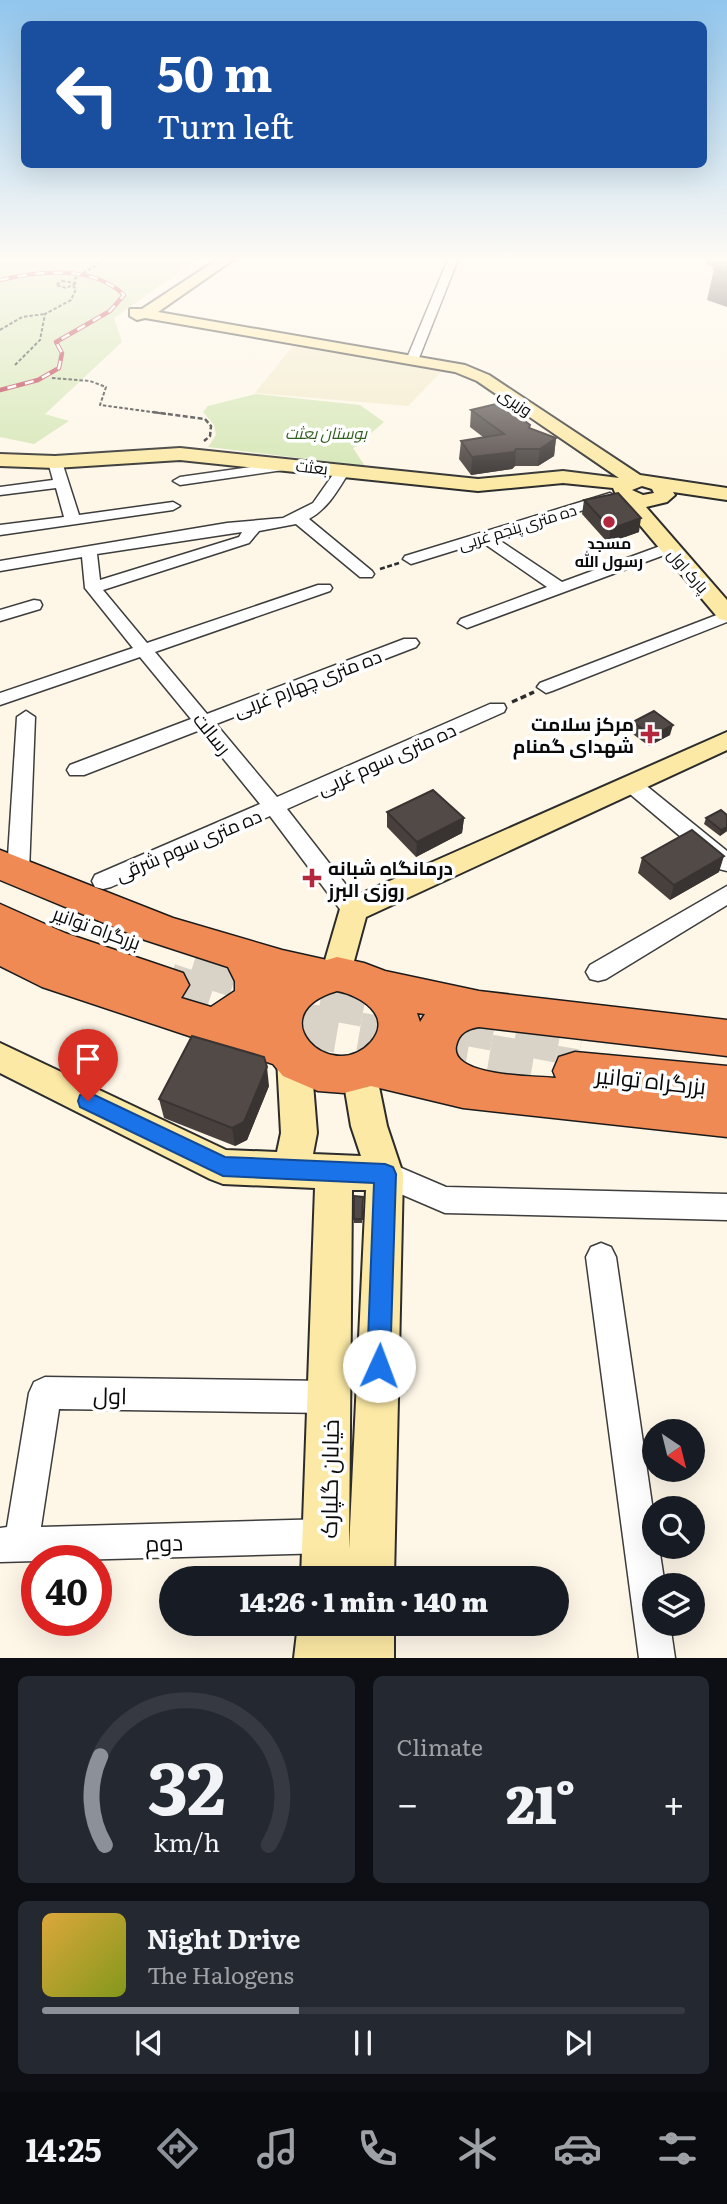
<!DOCTYPE html>
<html lang="en">
<head>
<meta charset="utf-8">
<style>
  body { margin:0; font-family:Literata,Cairo,serif; background:#242831; color:#f1f3f6; height:100vh; display:flex; flex-direction:column; font-size:26px; white-space:nowrap }
  * { box-sizing:border-box; margin:0 }
  p { font-size:23px; color:#9ea1a6 }
  .icon { flex:none; width:38px; height:38px; fill:none; stroke:currentColor; stroke-width:2; stroke-linecap:round; stroke-linejoin:round }
  .map { position:relative; height:1658px; overflow:hidden }
  .drawer { display:flex; flex-direction:column; gap:18px; padding:18px; background:#0d0f14; flex:1 }
  .drawer>* { flex:none }
  .guide { position:absolute; left:21px; top:21px; width:686px; height:147px; border-radius:10px; box-shadow:0 7px 28px #0002; background:#1a4fa0; color:#fff; overflow:hidden }
  .needle { width:46px; rotate:145deg }
  .controls { position:absolute; left:642px; top:1419px; display:grid; gap:14px }
  .controls a { display:grid; place-items:center; width:63px; height:63px; border-radius:50%; background:#171b24; box-shadow:0 7px 28px #0002; font-size:35px }
  .speed { position:absolute; left:21px; top:1545px; display:flex; gap:14px; font-size:35px; font-weight:700; text-align:center }
  .speed>* { display:grid; place-content:center; width:91px; height:91px; border-radius:50%; background:#171b24; box-shadow:0 7px 28px #0002; line-height:1 }
  .speed .limit { border:10px solid #d22; background:#fff; color:#111 }
  .pin { position:absolute; display:grid; place-items:center; width:60px; height:60px; color:#fff; margin:-72px -30px; border-radius:50% 50% 50% 0; rotate:-45deg; box-shadow:0 0 7px #0007 }
  .pin .icon { rotate:45deg }
  .me { position:absolute; width:77px; margin:-38px; rotate:2deg; stroke-linejoin:round; filter:drop-shadow(0 0 5px #0008) }
  .turn { display:flex; align-items:center; gap:24px; height:147px; padding:0 21px; font-size:32px }
  .turn .icon { width:91px; height:91px; stroke-width:2.5 }
  .turn b { display:block; font-size:49px; line-height:60px }
  .big { font-size:52px; font-weight:800; line-height:1.1 }
  .drawer .card { flex:1; display:flex; flex-direction:column; justify-content:center; gap:10px; min-width:0; padding:0 24px; border-radius:10px; background:#242831 }
  .drawer .dial { align-items:center; gap:0 }
  .dial svg { height:182px; overflow:visible; fill:none; stroke:#363941; stroke-width:7; stroke-linecap:round; text-anchor:middle }
  .dial text { fill:#f1f3f6; stroke:none }
  .song { display:flex; align-items:center; gap:21px }
  .cover { width:84px; height:84px; border-radius:10px; background:linear-gradient(135deg,hsl(40 70% 55%),hsl(70 70% 35%)) }
  .played { height:7px; border-radius:4px; background:linear-gradient(90deg,#8c9099 40%,#363941 40%) }
  .keys { display:flex; justify-content:space-around; direction:ltr }
  .heat { display:flex; justify-content:space-between; align-items:center; font-size:38px; direction:ltr }
  .drawer .tiles { flex:1; display:grid; gap:18px; grid-template-columns:1fr 1fr }
  .card:last-child { grid-column:span 2 }
  .trip { position:absolute; left:159px; top:1566px; width:410px; height:70px; border-radius:35px; background:#171b24; box-shadow:0 7px 28px #0002; font-weight:800; line-height:70px; text-align:center }
  .menu { display:flex; height:112px; justify-content:space-around; align-items:center; background:#090b0e; color:#9ea1a6 }
  .menu .icon { width:49px; height:49px }
  .menu .on { color:#8c9099 }
  .menu b { font-size:32px; color:#f1f3f6 }
  .map>svg:first-child { display:block }
  .farmland { fill:#f2eaca }
  .green { fill:#d4e6b4 }
  .lines { fill:none; stroke-linecap:round; stroke-linejoin:round }
  .highway-tunnel { stroke:#d9d3c7; stroke-width:44; stroke-dasharray:44 22; stroke-linecap:butt }
  .street-casing { stroke:#3d3d3d; stroke-width:3 }
  .secondary-casing { stroke:#2c2c2c; stroke-width:4 }
  .highway-casing { stroke:#1b1b1b; stroke-width:3 }
  .path-far2 { stroke:#2c2c2c; stroke-width:2; stroke-dasharray:3.5 2; stroke-linecap:butt }
  .path-far1 { stroke:#2c2c2c; stroke-width:2.5; stroke-dasharray:5 2.5; stroke-linecap:butt }
  .path { stroke:#2c2c2c; stroke-width:3.5; stroke-dasharray:6 3.5; stroke-linecap:butt }
  .street { fill:#fff; fill-rule:evenodd }
  .secondary { fill:#fce9a5; fill-rule:evenodd }
  .highway { fill:#f08a54; fill-rule:evenodd }
  .rail-casing { stroke:#b4283e; stroke-width:4.5 }
  .rail { stroke:#fff; stroke-width:2.5; stroke-dasharray:9; stroke-linecap:butt }
  .wall { fill:#47403d }
  .shaded-wall { fill:#393432 }
  .building { fill:#524a47; stroke:#393432; stroke-width:2 }
  .route { fill:#1a73e8; stroke:#114b97; stroke-width:2 }
  .poi-dot { fill:#b4283e; stroke:#fff; stroke-width:2.5 }
  .labels { text-anchor:middle; dominant-baseline:central; stroke-width:7; stroke-linejoin:round; paint-order:stroke }
  .far-street-label { font-size:16px; fill:#0a0a0a; stroke:#fff }
  .far-park-label { font-size:16px; font-style:italic; fill:#325e1e; stroke:#fff }
  .far-poi-label { font-size:16px; font-weight:bold; fill:#0a0a0a; stroke:#fff }
  .street-label { font-size:19px; fill:#0a0a0a; stroke:#fff }
  .poi-label { font-size:19px; font-weight:bold; fill:#0a0a0a; stroke:#fff; text-anchor:end }
  .near-street-label { font-size:23px; fill:#0a0a0a; stroke:#fff }
</style>
</head>
<body>
<div class="map">
<svg width="727" height="1658" viewBox="0 0 727 1658">
  <rect width="100%" height="100%" fill="#fef7e8"/>
  <!-- farmland -->
  <path class="farmland" d="M295,343L444,369L408,406L255,393Z"/>
  <!-- green -->
  <g class="green">
    <path d="M0,257H201L114,318L122,342L45,414L69,421L34,444L0,437Z"/>
    <path d="M256,394L360,405L384,422L370,434L366,442L353,448L365,466L208,447L216,435L214,425L203,412L208,406Z"/>
  </g>
  <g class="lines">
    <!-- highway-tunnel -->
    <g class="highway-tunnel">
      <path d="M194,962L279,989L581,1045"/>
      <path d="M168,985L273,1020L575,1071"/>
    </g>
    <!-- street casing -->
    <g class="street-casing">
      <g id="street">
        <path d="M449,257H459L419,358L409,361L407,358Z"/>
        <path d="M55,458L62,462L79,515L173,502L180,506L173,510L0,535V525L64,517L56,488L0,495V487L53,480L48,462Z"/>
        <path d="M292,461L299,465L297,468L180,485L173,481L180,477Z"/>
        <path d="M344,465L351,469C339,488 329,508 309,519L372,571L374,574L372,577H360L296,524L259,531L249,543L103,590L147,643L318,585H330L332,588L330,591L155,652L207,714L404,639H416L419,643L416,647L216,724L277,797L490,704H504L506,708L504,712L287,809L361,904L364,910L361,916L353,919L345,916L270,816L111,887L103,889L95,887L92,881L95,875L260,804L200,730L84,775H70L67,770L70,765L191,719L140,657L0,705V693L133,648L85,588L82,557L0,571V561L227,523L283,518L313,503L339,466ZM242,532L239,537L100,580L97,554Z"/>
        <path d="M610,493L617,497L615,500L496,538L562,582L663,545H675L677,548L675,551L467,628L458,623L461,619L547,587L482,542L411,564L403,559L405,556Z"/>
        <path d="M34,600L40,601L42,605L40,609L0,621V610Z"/>
        <path d="M727,611V622L552,691L546,693L537,687L540,683Z"/>
        <path d="M26,711L35,717L29,872L26,878L18,880L10,878L7,872L17,717Z"/>
        <path d="M631,777L638,779L727,851V871L719,869L624,789L621,784L624,779Z"/>
        <path d="M727,886V905L606,979L598,981L590,979L586,972L590,965Z"/>
        <path d="M385,1161L446,1187L727,1194V1220L445,1213L375,1183L371,1174L375,1165Z"/>
        <path d="M601,1243L611,1247L616,1257L654,1518V1547H659L665,1586H654V1624H670L675,1658H639L586,1257L591,1247Z"/>
        <path d="M45,1377L329,1381L340,1386L345,1397L340,1408L329,1413L59,1409L41,1527L328,1519L340,1524L345,1536L340,1548L328,1553L0,1562V1528L7,1527L29,1393L34,1382Z"/>
      </g>
    </g>
    <!-- secondary casing -->
    <g class="secondary-casing">
      <g id="secondary">
        <path d="M221,257H237L158,312L465,365L489,375L640,475L727,488V500L673,492L675,495L667,502L646,507L727,600V621L719,619L618,499L613,488L563,483L478,491L180,460L55,468L0,466V454L55,456L180,448L478,479L563,471L619,478L477,381L455,372L145,318L137,320L130,316V309H142ZM642,486L652,489L654,493L643,495L632,490Z"/>
        <path d="M727,732V750L366,917L348,983L337,987L326,983L321,974L342,902Z"/>
        <path d="M0,1043L226,1150L277,1152L281,1133L277,1059L282,1049L294,1045L306,1049L311,1059L317,1133L313,1154L361,1156L351,1126L342,1072L347,1062L359,1057L371,1062L376,1072L387,1126L403,1174L394,1578H301L315,1188L223,1184L210,1179L0,1073ZM352,1190H366L349,1549Z"/>
        <path d="M298,1624H394V1658H344L346,1632L344,1658H294Z"/>
      </g>
    </g>
    <!-- highway casing -->
    <g class="highway-casing">
      <path id="highway" d="M0,850L173,918L282,950L327,960L337,957L364,963L385,971L479,991L727,1020V1056L479,1027C467,1029 459,1033 456,1046C450,1077 535,1076 556,1078L553,1071L559,1057L575,1052L727,1066V1137L463,1108L371,1086L344,1093L318,1091L283,1076L273,1064L42,987L0,966V904L65,933L183,973L189,985L181,998L211,1007L235,991V981L228,967L145,940L0,880ZM337,991C359,995 394,1015 371,1042C331,1086 258,1014 337,991ZM417,1013L425,1014L420,1022Z"/>
    </g>
    <!-- path-far2 -->
    <g class="path-far2">
      <path d="M74,279L109,257"/>
      <path d="M62,281L77,283L66,288L56,285Z"/>
      <path d="M0,330L22,317L45,314"/>
      <path d="M15,365L40,340L45,314L71,300L76,289L73,286"/>
      <path d="M52,378L90,381L106,387L100,405L166,414"/>
    </g>
    <!-- path-far1 -->
    <g class="path-far1">
      <path d="M153,412L205,419L211,426L210,436L204,441"/>
      <path d="M380,569L399,563"/>
    </g>
    <!-- path -->
    <path class="path" d="M512,702L534,692"/>
    <!-- street -->
    <use href="#street" class="street"/>
    <!-- secondary -->
    <use href="#secondary" class="secondary"/>
    <!-- highway -->
    <use href="#highway" class="highway"/>
    <!-- rail casing -->
    <g class="rail-casing">
      <path id="rail" d="M0,280C39,271 93,265 124,295L110,311L56,342L62,353L59,368L38,380L0,390"/>
    </g>
    <!-- rail -->
    <use href="#rail" class="rail"/>
  </g>
  <!-- wall -->
  <g class="wall">
    <path d="M707,257H727V307L707,300L714,269L715,268L706,264Z"/>
    <path d="M471,410L530,428L556,438L554,456L538,466H515L512,469L471,475L459,459L461,441L483,437L470,427Z"/>
    <path d="M584,500L639,532L608,543L582,514Z"/>
    <path d="M633,722L670,735L649,746L630,732Z"/>
    <path d="M387,812L464,818L462,833L416,857L387,827Z"/>
    <path d="M727,815V831L720,836L704,824L706,818Z"/>
    <path d="M642,858L719,872L670,900L638,873Z"/>
    <path d="M269,1086L247,1140L235,1146L164,1118L159,1099Z"/>
    <path d="M354,1196L363,1202L362,1223H354Z"/>
  </g>
  <!-- shaded-wall -->
  <g class="shaded-wall">
    <path d="M556,438L554,456L538,466L540,449Z"/>
    <path d="M516,449L515,466L512,469L471,475L472,457Z"/>
    <path d="M641,518L639,532L608,543L611,529Z"/>
    <path d="M673,725L670,735L649,746L652,736Z"/>
    <path d="M464,818L462,833L416,857L417,842Z"/>
    <path d="M727,827V831L720,836L721,830Z"/>
    <path d="M724,856L719,872L670,900L674,885Z"/>
    <path d="M267,1067L269,1086L247,1140L235,1146L232,1128Z"/>
  </g>
  <!-- building -->
  <g class="building">
    <path d="M727,263V273L714,269Z"/>
    <path d="M500,403L530,425L529,428L556,438L540,449H516L514,452L472,457L461,441L504,434L471,410Z"/>
    <path d="M618,493L641,518L611,529L584,500Z"/>
    <path d="M654,711L673,725L652,736L633,722Z"/>
    <path d="M433,790L464,818L417,842L387,812Z"/>
    <path d="M721,810L727,815V827L721,830L706,818Z"/>
    <path d="M692,830L724,856L674,885L642,858Z"/>
    <path d="M192,1036L264,1057L267,1067L244,1122L232,1128L159,1099Z"/>
    <path d="M354,1196L363,1197L362,1219H354Z"/>
  </g>
  <!-- sky -->
  <linearGradient id="sky" x2="0" y2="1"><stop stop-color="#91c6ed"/><stop offset="0.53" stop-color="#fffbf5"/><stop offset="1" stop-color="#fffbf5" stop-opacity="0"/></linearGradient>
  <rect width="727" height="489" fill="url(#sky)"/>
  <!-- route -->
  <path class="route" d="M88,1092L225,1157L385,1164L393,1167L396,1174L390,1366L387,1375L379,1378L370,1375L367,1366L374,1183L223,1176L80,1107L78,1101L80,1095Z"/>
  <!-- markers -->
  <g class="poi-dot">
    <circle cx="609" cy="522" r="7"/>
    <path d="M646.5 723.5h7v7h7v7h-7v7h-7v-7h-7v-7h7z"/>
    <path d="M308.5 867.5h7v7h7v7h-7v7h-7v-7h-7v-7h7z"/>
  </g>
  <g class="labels">
    <!-- far-street labels -->
    <g class="far-street-label">
      <text transform="translate(516 401) rotate(34)">وزیری</text>
      <text transform="translate(312 466) rotate(6)">بعثت</text>
      <text transform="translate(517 526) rotate(-17)">ده متری پنجم غربی</text>
      <text transform="translate(689 570) rotate(49)">پارک اول</text>
    </g>
    <!-- far-park labels -->
    <g class="far-park-label">
      <text x="326" y="432">بوستان بعثت</text>
    </g>
    <!-- far-poi labels -->
    <g class="far-poi-label">
      <text x="609" y="542">مسجد<tspan x="609" dy="18">رسول الله</tspan></text>
    </g>
    <!-- street labels -->
    <g class="street-label">
      <text transform="translate(307 682) rotate(-21)">ده متری چهارم غربی</text>
      <text transform="translate(213 733) rotate(51)">رسالت</text>
      <text transform="translate(386 758) rotate(-24)">ده متری سوم غربی</text>
      <text transform="translate(188 844) rotate(-23)">ده متری سوم شرقی</text>
      <text transform="translate(97 927) rotate(20)">بزرگراه توانیر</text>
    </g>
    <!-- poi labels -->
    <g class="poi-label">
      <text x="634" y="723">مرکز سلامت<tspan x="634" dy="22">شهدای گمنام</tspan></text>
      <text x="328" y="867" text-anchor="start">درمانگاه شبانه<tspan x="328" dy="22">روزی البرز</tspan></text>
    </g>
    <!-- near-street labels -->
    <g class="near-street-label">
      <text transform="translate(651 1079) rotate(6)">بزرگراه توانیر</text>
      <text transform="translate(110 1394) rotate(1)">اول</text>
      <text transform="translate(328 1479) rotate(-89)">خیابان گلپارک</text>
      <text transform="translate(164 1541) rotate(-2)">دوم</text>
    </g>
  </g>
</svg>
<div class="controls">
<a><svg class="needle" viewBox="-14 -14 28 28"><path d="M0-13l5 13h-10z" fill="#e53935"/><path d="M0 13l5-13h-10z" fill="#9ea1a6"/></svg></a>
<a><svg class="icon" aria-label="search" viewBox="0 0 24 24"><circle cx="10" cy="10" r="6"/><path d="M15 15l6 6"/></svg></a>
<a><svg class="icon" aria-label="layers" viewBox="0 0 24 24"><path d="M12 4l9 5-9 5-9-5zM3 14l9 5 9-5"/></svg></a>
</div>
<div class="speed"><div class="limit">40</div></div>
<div class="pin" style="left:88px;top:1101px;background:#d93025"><svg class="icon" aria-label="arrive" viewBox="0 0 24 24"><path d="M6 21V4h12l-3 4 3 4H6"/></svg></div>
<svg class="me" style="left:379px;top:1366px" viewBox="-20 -20 40 40"><circle r="19" fill="#fff"/><path d="M0-13L10 11 0 6-10 11z" fill="#1a73e8"/></svg>
<div class="trip">14:26 · 1 min · 140 m</div>
<div class="guide">
<div class="turn"><svg class="icon" aria-label="left" viewBox="0 0 24 24"><path d="M17 20v-9H6M10 6l-5 5 5 5"/></svg><div><b>50 m</b>Turn left</div></div>
</div>
</div>
<section class="drawer">
<div class="tiles">
<div class="card dial"><svg viewBox="0 0 100 80">
<path d="M14 69A42 42 0 1 1 86 69"/>
<path d="M14 69A42 42 0 0 1 12 30" stroke="#8c9099"/>
<text x="50" y="56" font-size="32" font-weight="700">32</text>
<text x="50" y="72" font-size="11">km/h</text>
</svg></div>
<div class="card"><p>Climate</p>
<div class="heat"><a>−</a><b class="big">21°</b><a>+</a></div>
</div>
<div class="card">
<div class="song"><i class="cover"></i><div><b>Night Drive</b><p>The Halogens</p></div></div>
<div class="played"></div>
<div class="keys"><svg class="icon" aria-label="previous" viewBox="0 0 24 24"><path d="M18 5L8 12l10 7zM5 5v14"/></svg><svg class="icon" aria-label="pause" viewBox="0 0 24 24"><path d="M8 5v14M16 5v14"/></svg><svg class="icon" aria-label="next" viewBox="0 0 24 24"><path d="M6 5l10 7-10 7zM19 5v14"/></svg></div>
</div>
</div>
</section>
<nav class="menu">
<b>14:25</b>
<svg class="icon on" aria-label="directions" viewBox="0 0 24 24"><path d="M12 3l9 9-9 9-9-9zM9 14v-3h6M13 9l2 2-2 2"/></svg>
<svg class="icon" aria-label="music" viewBox="0 0 24 24"><path d="M9 18V5l10-2v13"/><circle cx="6" cy="18" r="3"/><circle cx="16" cy="16" r="3"/></svg>
<svg class="icon" aria-label="phone" viewBox="0 0 24 24"><path d="M5 4h4l2 5-3 2q2 4 5 5l2-3 5 2v4C11 20 4 13 5 4z"/></svg>
<svg class="icon" aria-label="climate" viewBox="0 0 24 24"><path d="M12 3v18M4 7l16 10M4 17L20 7"/></svg>
<svg class="icon" aria-label="car" viewBox="0 0 24 24"><path d="M5 17H2v-5l4-1 3-4h7l3 4 3 1v5h-3M9 17h6M6 11h13"/><circle cx="7" cy="17" r="2"/><circle cx="17" cy="17" r="2"/></svg>
<svg class="icon" aria-label="filters" viewBox="0 0 24 24"><path d="M4 7h16M4 17h16"/><circle cx="9" cy="7" r="2"/><circle cx="15" cy="17" r="2"/></svg>
</nav>
</body>
</html>
